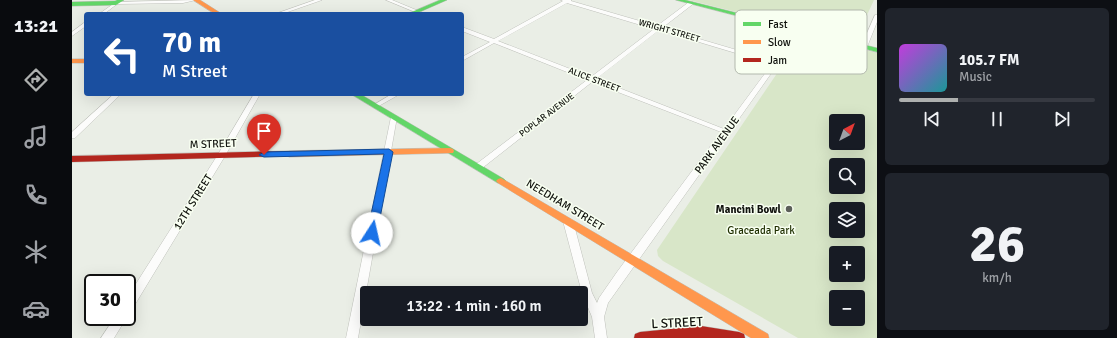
<!DOCTYPE html>
<html lang="en">
<head>
<meta charset="utf-8">
<style>
  body { margin:0; font-family:Signika,sans-serif; background:#20242c; color:#f1f3f6; height:100vh; display:flex; flex-direction:column; font-size:15px; white-space:nowrap }
  * { box-sizing:border-box; margin:0 }
  p { font-size:13px; color:#9ea1a6 }
  .icon { flex:none; width:22px; height:22px; fill:none; stroke:currentColor; stroke-width:2; stroke-linecap:round; stroke-linejoin:round }
  .map { position:relative; flex:1; overflow:hidden }
  .side { display:flex; flex-direction:column; gap:8px; padding:8px; background:#0d0f14; width:240px }
  .side>* { flex:none }
  .top-card { position:absolute; left:12px; top:12px; width:380px; height:84px; border-radius:4px; box-shadow:0 4px 16px #0002; background:#1a4fa0; color:#fff; overflow:hidden }
  .needle { width:26px; rotate:41deg }
  .controls { position:absolute; left:757px; top:114px; display:grid; gap:8px }
  .controls a { display:grid; place-items:center; width:36px; height:36px; border-radius:4px; background:#171b24; box-shadow:0 4px 16px #0002; font-size:20px }
  .speed { position:absolute; left:12px; top:274px; display:flex; gap:8px; font-size:20px; font-weight:700; text-align:center }
  .speed>* { display:grid; place-content:center; width:52px; height:52px; border-radius:50%; background:#171b24; box-shadow:0 4px 16px #0002; line-height:1 }
  .speed .limit { border:2px solid #111; border-radius:6px; background:#fff; color:#111 }
  .pin { position:absolute; display:grid; place-items:center; width:34px; height:34px; color:#fff; margin:-41px -17px; border-radius:50% 50% 50% 0; rotate:-45deg; box-shadow:0 0 4px #0007 }
  .pin .icon { rotate:45deg }
  .me { position:absolute; width:44px; margin:-22px; rotate:10deg; stroke-linejoin:round; filter:drop-shadow(0 0 3px #0008) }
  .turn { display:flex; align-items:center; gap:14px; height:84px; padding:0 12px; font-size:18px }
  .turn .icon { width:52px; height:52px; stroke-width:2.5 }
  .turn b { display:block; font-size:28px; line-height:34px }
  .side .card { flex:1; display:flex; flex-direction:column; justify-content:center; gap:6px; min-width:0; padding:0 14px; border-radius:6px; background:#20242c }
  .side .dial { align-items:center; gap:0 }
  .dial b { font-size:52px; line-height:1 }
  .song { display:flex; align-items:center; gap:12px }
  .cover { width:48px; height:48px; border-radius:6px; background:linear-gradient(135deg,hsl(290 70% 55%),hsl(180 70% 35%)) }
  .played { height:4px; border-radius:2px; background:linear-gradient(90deg,#aeb0af 30%,#363941 30%) }
  .keys { display:flex; justify-content:space-around; direction:ltr }
  .trip { position:absolute; left:288px; top:286px; width:228px; height:40px; border-radius:4px; background:#171b24; box-shadow:0 4px 16px #0002; font-weight:600; line-height:40px; text-align:center }
  main { display:flex; flex:1; min-height:0 }
  .tabs { display:flex; flex-direction:column; width:72px; justify-content:space-around; align-items:center; background:#090b0e; color:#9ea1a6 }
  .tabs .icon { width:28px; height:28px }
  .tabs .selected { color:#aeb0af }
  .tabs b { font-size:18px; color:#f1f3f6 }
  .map>svg:first-child { display:block }
  .green { fill:#d8e6c8; fill-rule:evenodd }
  .lines { fill:none; stroke-linecap:round; stroke-linejoin:round }
  .street-casing { stroke:#bfc1bb; stroke-width:1 }
  .fast-casing { stroke:#bfc1bb; stroke-width:1 }
  .slow-casing { stroke:#bfc1bb; stroke-width:1 }
  .jam-casing { stroke:#bfc1bb; stroke-width:1 }
  .street { fill:#fcfcfb; fill-rule:evenodd }
  .fast { fill:#63d668; fill-rule:evenodd }
  .slow { fill:#ff974d; fill-rule:evenodd }
  .jam { fill:#b3261e; fill-rule:evenodd }
  .route { fill:#1a73e8; stroke:#114b97 }
  .poi-dot { fill:#5c5f59; stroke:#f8fff1; stroke-width:1.5 }
  .labels { text-anchor:middle; dominant-baseline:central; stroke-width:3; stroke-linejoin:round; paint-order:stroke }
  .far-street-label { font-size:9px; fill:#10120d; stroke:#f8fff1 }
  .street-label { font-size:11px; fill:#10120d; stroke:#f8fff1 }
  .poi-label { font-size:11px; font-weight:bold; fill:#10120d; stroke:#f8fff1; text-anchor:end }
  .park-label { font-size:11px; fill:#1f2f00; stroke:#f8fff1 }
  .near-street-label { font-size:13px; fill:#10120d; stroke:#f8fff1 }
  .key { fill:#f8fff1; stroke:#b2b8ad; stroke-width:1 }
  .key-label { font-size:11px; fill:#10120d }
</style>
</head>
<body>
<main>
<nav class="tabs">
<b>13:21</b>
<svg class="icon selected" aria-label="directions" viewBox="0 0 24 24"><path d="M12 3l9 9-9 9-9-9zM9 14v-3h6M13 9l2 2-2 2"/></svg>
<svg class="icon" aria-label="music" viewBox="0 0 24 24"><path d="M9 18V5l10-2v13"/><circle cx="6" cy="18" r="3"/><circle cx="16" cy="16" r="3"/></svg>
<svg class="icon" aria-label="phone" viewBox="0 0 24 24"><path d="M5 4h4l2 5-3 2q2 4 5 5l2-3 5 2v4C11 20 4 13 5 4z"/></svg>
<svg class="icon" aria-label="climate" viewBox="0 0 24 24"><path d="M12 3v18M4 7l16 10M4 17L20 7"/></svg>
<svg class="icon" aria-label="car" viewBox="0 0 24 24"><path d="M5 17H2v-5l4-1 3-4h7l3 4 3 1v5h-3M9 17h6M6 11h13"/><circle cx="7" cy="17" r="2"/><circle cx="17" cy="17" r="2"/></svg>
</nav>
<div class="map">
<svg width="805" height="338" viewBox="0 0 805 338">
  <rect width="100%" height="100%" fill="#eaeee6"/>
  <!-- green -->
  <g class="green">
    <path d="M617,0H802L783,41H779Z"/>
    <path d="M731,35L805,53V338H726L591,261L586,256L585,250ZM764,121H786V143H764ZM764,165H786V187H764ZM764,209H786V231H764ZM764,253H786V275H764ZM764,297H786V319H764Z"/>
  </g>
  <g class="lines">
    <!-- street casing -->
    <g class="street-casing">
      <g id="street">
        <path d="M124,0L111,3L45,4L32,14H27L44,2Z"/>
        <path d="M243,0H250L210,14H203Z"/>
        <path d="M314,0H320L354,14H348Z"/>
        <path d="M489,0H499V1L585,26L617,2H621V4L590,28L702,61L725,29L730,30L536,303L532,317L535,338H523L520,317L510,293L491,221L493,219H499L501,221L520,293L525,303L527,298L545,272L649,132L520,82L409,169H403L402,167L403,165L515,80L422,43L390,61V57L418,42L390,31V27L422,39L491,1ZM495,3L582,29L519,77L426,41ZM587,30L700,64L652,129L524,79Z"/>
        <path d="M803,15H805V22L795,47L790,48L789,47Z"/>
        <path d="M12,23H14V26L0,36V32Z"/>
        <path d="M42,94H49L3,138H0V132Z"/>
        <path d="M182,94H188L153,156L59,311L55,313V298L145,156Z"/>
        <path d="M320,94H328L305,107H301L300,106Z"/>
        <path d="M322,115L325,117L286,338H274L319,117Z"/>
        <path d="M43,317H55L42,338H29Z"/>
      </g>
    </g>
    <!-- fast casing -->
    <g class="fast-casing">
      <g id="fast">
        <path d="M45,0H52L44,5L0,6V2L43,1Z"/>
        <path d="M368,0H375L343,14H335Z"/>
        <path d="M604,0H613L805,48V52Z"/>
        <path d="M279,94H288L432,179L434,181L432,183H426Z"/>
      </g>
    </g>
    <!-- slow casing -->
    <g class="slow-casing">
      <g id="slow">
        <path d="M121,0H128L150,14H143Z"/>
        <rect x="0" y="59" width="14" height="4"/>
        <path d="M378,148L381,149L382,151L381,153L217,157L213,154L217,151Z"/>
        <path d="M429,178L696,334L697,338H679L426,183L424,181L426,179Z"/>
      </g>
    </g>
    <!-- jam casing -->
    <g class="jam-casing">
      <g id="jam">
        <path d="M217,151L220,152L221,154L220,156L0,162V156Z"/>
        <path d="M629,326L667,332L672,334L673,338H562L563,334L568,332Z"/>
      </g>
    </g>
    <!-- street -->
    <use href="#street" class="street"/>
    <!-- fast -->
    <use href="#fast" class="fast"/>
    <!-- slow -->
    <use href="#slow" class="slow"/>
    <!-- jam -->
    <use href="#jam" class="jam"/>
  </g>
  <!-- route -->
  <path class="route" d="M317,149L321,152L305,233L304,236H296L295,233L312,154L192,157L187,155L192,152Z"/>
  <!-- markers -->
  <circle class="poi-dot" cx="717" cy="209" r="4"/>
  <g class="labels">
    <!-- far-street labels -->
    <g class="far-street-label">
      <text transform="translate(597 31) rotate(16)">WRIGHT STREET</text>
      <text transform="translate(522 80) rotate(21)">ALICE STREET</text>
      <text transform="translate(475 115) rotate(-37)">POPLAR AVENUE</text>
    </g>
    <!-- street labels -->
    <g class="street-label">
      <text transform="translate(141 144) rotate(-2)">M STREET</text>
      <text transform="translate(645 145) rotate(-54)">PARK AVENUE</text>
      <text transform="translate(121 202) rotate(-58)">12TH STREET</text>
      <text transform="translate(493 205) rotate(31)">NEEDHAM STREET</text>
    </g>
    <!-- poi labels -->
    <g class="poi-label">
      <text x="709" y="209">Mancini Bowl</text>
    </g>
    <!-- park labels -->
    <g class="park-label">
      <text x="689" y="230">Graceada Park</text>
    </g>
    <!-- near-street labels -->
    <g class="near-street-label">
      <text transform="translate(605 323) rotate(-3)">L STREET</text>
    </g>
  </g>
  <!-- legend -->
  <rect x="663" y="10" width="132" height="64" rx="6" class="key"/>
  <rect x="671" y="22" width="18" height="4" fill="#63d668"/>
  <rect x="671" y="40" width="18" height="4" fill="#ff974d"/>
  <rect x="671" y="58" width="18" height="4" fill="#b3261e"/>
  <g class="key-label">
    <text x="696" y="28">Fast</text>
    <text x="696" y="46">Slow</text>
    <text x="696" y="64">Jam</text>
  </g>
</svg>
<div class="controls">
<a><svg class="needle" viewBox="-14 -14 28 28"><path d="M0-13l5 13h-10z" fill="#e53935"/><path d="M0 13l5-13h-10z" fill="#9ea1a6"/></svg></a>
<a><svg class="icon" aria-label="search" viewBox="0 0 24 24"><circle cx="10" cy="10" r="6"/><path d="M15 15l6 6"/></svg></a>
<a><svg class="icon" aria-label="layers" viewBox="0 0 24 24"><path d="M12 4l9 5-9 5-9-5zM3 14l9 5 9-5"/></svg></a>
<a>+</a>
<a>−</a>
</div>
<div class="speed"><div class="limit">30</div></div>
<div class="pin" style="left:192px;top:155px;background:#d93025"><svg class="icon" aria-label="arrive" viewBox="0 0 24 24"><path d="M6 21V4h12l-3 4 3 4H6"/></svg></div>
<svg class="me" style="left:300px;top:233px" viewBox="-20 -20 40 40"><circle r="19" fill="#fff"/><path d="M0-13L10 11 0 6-10 11z" fill="#1a73e8"/></svg>
<div class="trip">13:22 · 1 min · 160 m</div>
<div class="top-card">
<div class="turn"><svg class="icon" aria-label="left" viewBox="0 0 24 24"><path d="M17 20v-9H6M10 6l-5 5 5 5"/></svg><div><b>70 m</b>M Street</div></div>
</div>
</div>
<section class="side">
<div class="card">
<div class="song"><i class="cover"></i><div><b>105.7 FM</b><p>Music</p></div></div>
<div class="played"></div>
<div class="keys"><svg class="icon" aria-label="previous" viewBox="0 0 24 24"><path d="M18 5L8 12l10 7zM5 5v14"/></svg><svg class="icon" aria-label="pause" viewBox="0 0 24 24"><path d="M8 5v14M16 5v14"/></svg><svg class="icon" aria-label="next" viewBox="0 0 24 24"><path d="M6 5l10 7-10 7zM19 5v14"/></svg></div>
</div>
<div class="card dial"><b>26</b><p>km/h</p></div>
</section>
</main>
</body>
</html>
